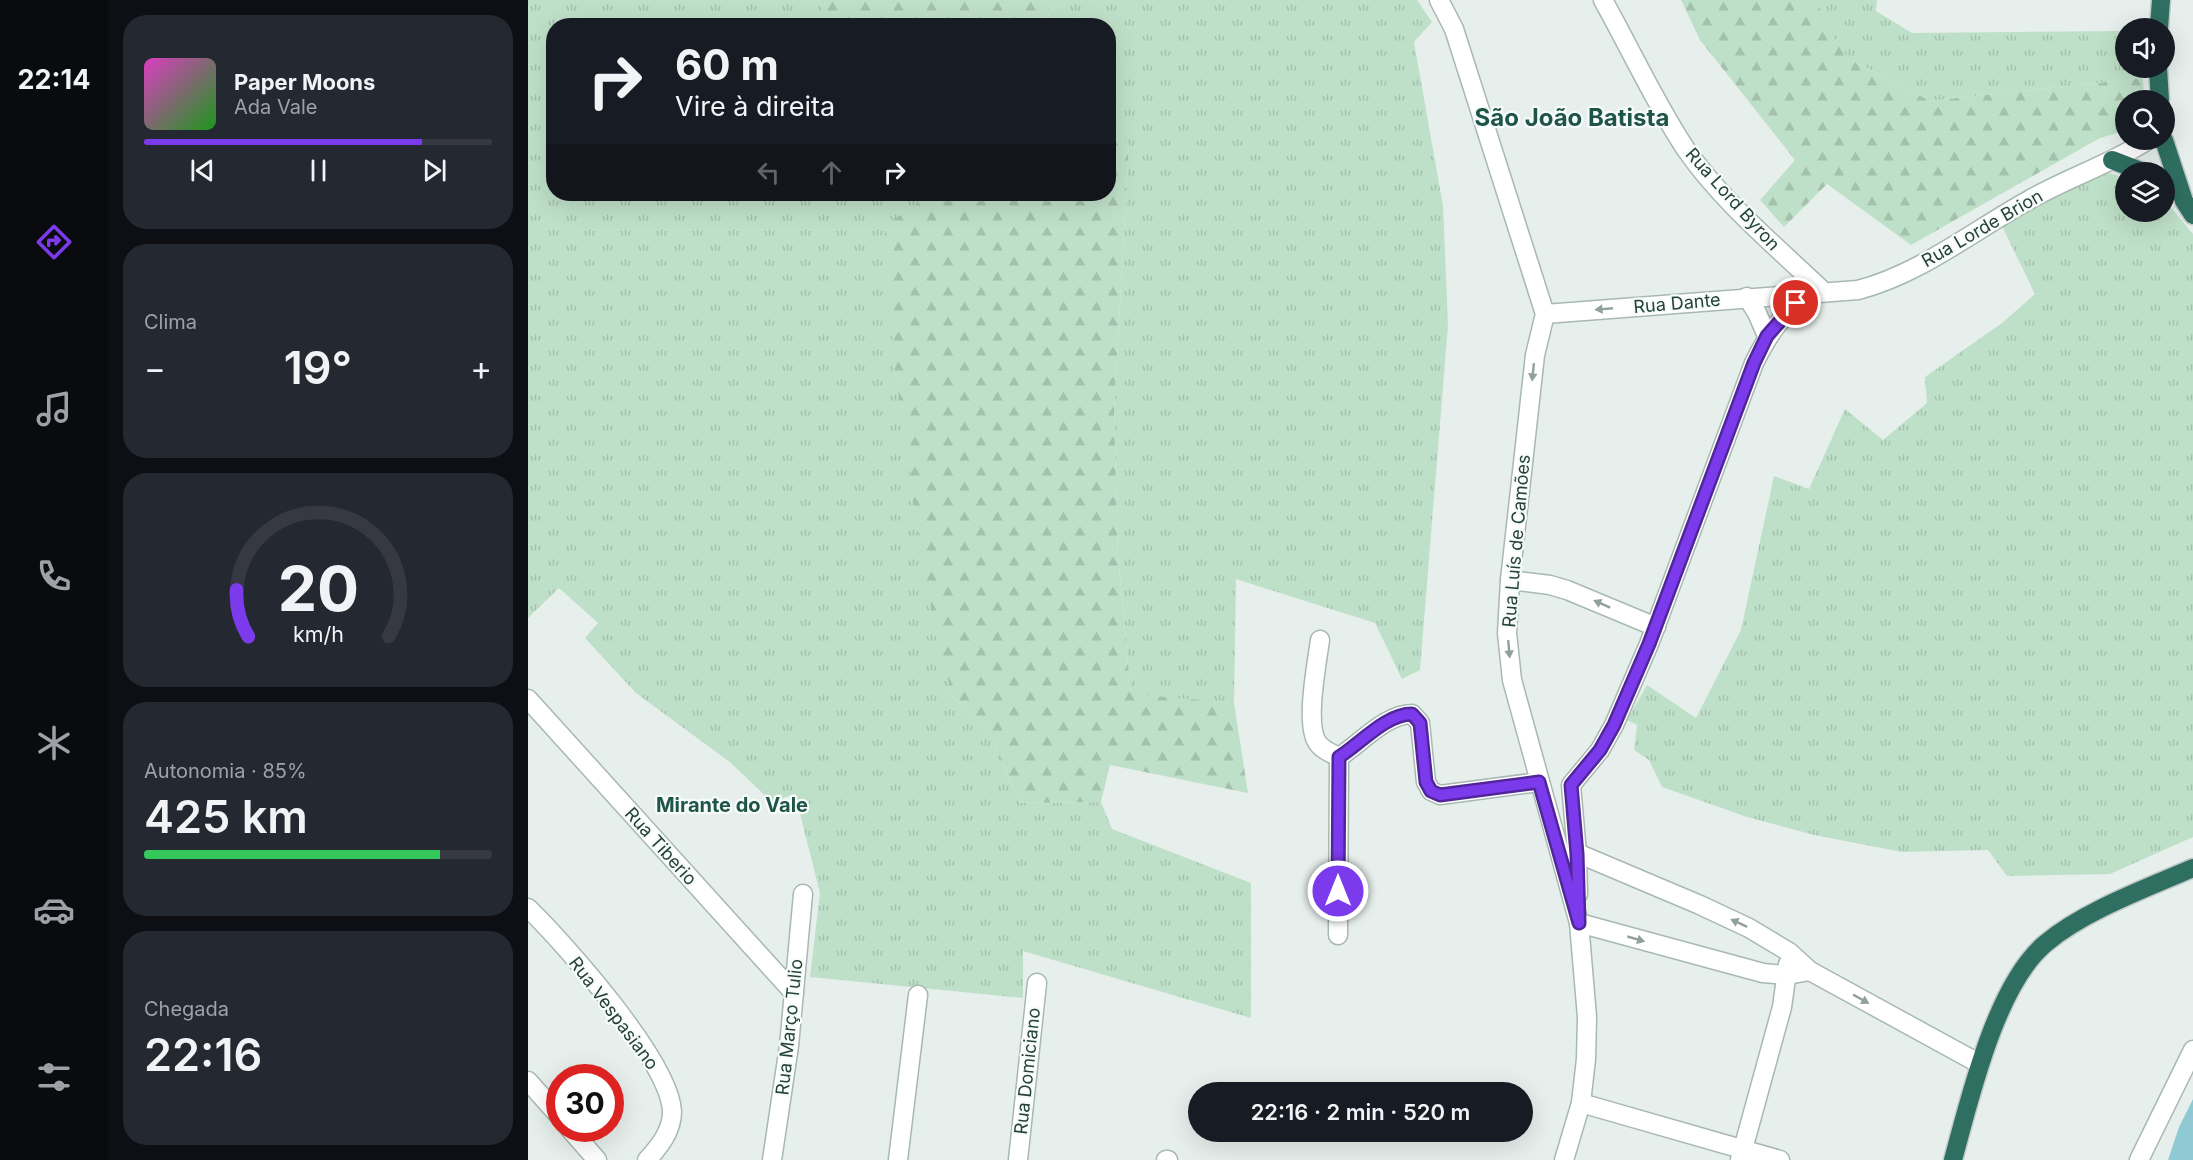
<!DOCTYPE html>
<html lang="pt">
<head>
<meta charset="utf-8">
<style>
  body { margin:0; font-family:Inter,sans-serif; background:#242831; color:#f1f3f6; height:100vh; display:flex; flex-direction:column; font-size:22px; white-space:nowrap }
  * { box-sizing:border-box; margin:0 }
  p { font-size:20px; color:#9ea1a6 }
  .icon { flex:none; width:33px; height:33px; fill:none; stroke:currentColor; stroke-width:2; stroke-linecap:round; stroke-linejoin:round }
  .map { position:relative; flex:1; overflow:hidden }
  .details { display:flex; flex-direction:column; gap:15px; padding:15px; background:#0d0f14; width:420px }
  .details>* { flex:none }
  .banner { position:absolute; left:18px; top:18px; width:570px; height:183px; border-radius:24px; box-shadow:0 6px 24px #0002; background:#171b24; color:#f1f3f6; overflow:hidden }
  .fabs { position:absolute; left:1587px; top:18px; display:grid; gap:12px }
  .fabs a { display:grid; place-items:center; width:60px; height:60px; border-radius:50%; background:#171b24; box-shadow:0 6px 24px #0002; font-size:30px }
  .speed { position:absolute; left:18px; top:1064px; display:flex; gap:12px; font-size:30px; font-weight:700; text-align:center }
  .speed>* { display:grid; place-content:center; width:78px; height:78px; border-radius:50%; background:#171b24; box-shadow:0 6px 24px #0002; line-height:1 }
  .speed .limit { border:9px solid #d22; background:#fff; color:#111 }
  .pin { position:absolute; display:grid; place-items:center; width:51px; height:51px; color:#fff; margin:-26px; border:3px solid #fff; border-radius:50%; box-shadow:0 2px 6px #0007 }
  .me { position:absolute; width:66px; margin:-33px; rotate:0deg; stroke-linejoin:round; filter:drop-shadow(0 0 4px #0008) }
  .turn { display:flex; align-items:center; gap:21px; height:126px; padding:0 30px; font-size:27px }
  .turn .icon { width:78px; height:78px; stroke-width:2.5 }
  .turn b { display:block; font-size:42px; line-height:51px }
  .lanes { display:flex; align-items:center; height:57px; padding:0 30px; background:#0003; justify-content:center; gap:30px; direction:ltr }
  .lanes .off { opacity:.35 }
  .big { font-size:45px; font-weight:600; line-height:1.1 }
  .details .card { flex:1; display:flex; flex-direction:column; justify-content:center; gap:9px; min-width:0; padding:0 21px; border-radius:24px; background:#242831 }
  .details .dial { align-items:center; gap:0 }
  .dial svg { height:156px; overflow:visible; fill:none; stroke:#363941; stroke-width:7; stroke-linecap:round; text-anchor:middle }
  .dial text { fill:#f1f3f6; stroke:none }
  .song { display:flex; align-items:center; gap:18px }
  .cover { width:72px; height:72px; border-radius:9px; background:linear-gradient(135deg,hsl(310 70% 55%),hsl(120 70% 35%)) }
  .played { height:6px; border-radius:3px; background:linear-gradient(90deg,#7c3aed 80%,#363941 80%) }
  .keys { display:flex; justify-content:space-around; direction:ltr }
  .heat { display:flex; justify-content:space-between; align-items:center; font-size:33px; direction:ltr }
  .charge { height:9px; border-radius:4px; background:linear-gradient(90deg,#34c759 85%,#363941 0) }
  .trip { position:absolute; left:660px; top:1082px; width:345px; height:60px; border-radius:30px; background:#171b24; box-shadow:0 6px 24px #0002; font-weight:600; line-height:60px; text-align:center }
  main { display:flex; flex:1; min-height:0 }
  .dock { display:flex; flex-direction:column; width:108px; justify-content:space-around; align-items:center; background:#090b0e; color:#9ea1a6 }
  .dock .icon { width:42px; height:42px }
  .dock .current { color:#7c3aed }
  .dock b { font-size:27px; color:#f1f3f6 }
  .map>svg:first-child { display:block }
  .grass { fill:url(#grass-tufts) }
  .forest { fill:url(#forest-firs) }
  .water { fill:#8ec9d4 }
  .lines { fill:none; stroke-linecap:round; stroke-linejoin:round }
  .minor-casing { stroke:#a8b8b2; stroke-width:21 }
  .highway-casing { stroke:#c2cac8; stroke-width:21 }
  .minor { stroke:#fff; stroke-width:18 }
  .highway { stroke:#2f6f62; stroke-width:18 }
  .oneway { fill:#92a09c }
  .route-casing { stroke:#51269a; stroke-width:15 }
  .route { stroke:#7c3aed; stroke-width:10 }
  .labels { text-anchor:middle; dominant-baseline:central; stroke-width:4.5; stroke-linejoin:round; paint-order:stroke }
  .street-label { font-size:18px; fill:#24423a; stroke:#f7fbf9 }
  .neighbourhood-label { font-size:20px; font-weight:bold; fill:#1f5548; stroke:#f7fbf9 }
  .district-label { font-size:24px; font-weight:bold; fill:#1f5548; stroke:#f7fbf9 }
</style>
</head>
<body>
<main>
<nav class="dock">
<b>22:14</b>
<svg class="icon current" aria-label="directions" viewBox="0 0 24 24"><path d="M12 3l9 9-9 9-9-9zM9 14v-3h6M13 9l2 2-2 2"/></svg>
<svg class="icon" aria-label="music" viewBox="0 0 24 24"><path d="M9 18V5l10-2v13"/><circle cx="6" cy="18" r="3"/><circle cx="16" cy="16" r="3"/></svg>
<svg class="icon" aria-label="phone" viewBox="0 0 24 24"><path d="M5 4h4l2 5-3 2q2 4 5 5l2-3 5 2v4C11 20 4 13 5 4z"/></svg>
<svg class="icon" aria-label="climate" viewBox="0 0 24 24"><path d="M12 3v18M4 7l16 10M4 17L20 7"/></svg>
<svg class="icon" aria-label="car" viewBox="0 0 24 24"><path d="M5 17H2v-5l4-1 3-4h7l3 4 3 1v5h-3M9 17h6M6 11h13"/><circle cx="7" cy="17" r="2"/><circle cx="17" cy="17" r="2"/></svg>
<svg class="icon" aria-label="filters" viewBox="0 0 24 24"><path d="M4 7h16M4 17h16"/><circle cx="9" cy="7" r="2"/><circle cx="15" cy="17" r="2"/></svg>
</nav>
<section class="details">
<div class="card">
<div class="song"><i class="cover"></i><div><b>Paper Moons</b><p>Ada Vale</p></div></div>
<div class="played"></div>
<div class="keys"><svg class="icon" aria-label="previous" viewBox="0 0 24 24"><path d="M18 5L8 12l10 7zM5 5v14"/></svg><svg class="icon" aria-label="pause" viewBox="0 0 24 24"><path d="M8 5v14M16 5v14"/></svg><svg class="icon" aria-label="next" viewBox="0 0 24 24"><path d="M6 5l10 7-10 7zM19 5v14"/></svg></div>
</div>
<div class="card"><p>Clima</p>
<div class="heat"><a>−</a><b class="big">19°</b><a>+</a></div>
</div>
<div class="card dial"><svg viewBox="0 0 100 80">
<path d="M14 69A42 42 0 1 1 86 69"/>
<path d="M14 69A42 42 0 0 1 8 45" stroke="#7c3aed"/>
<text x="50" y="56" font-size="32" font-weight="700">20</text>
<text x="50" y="72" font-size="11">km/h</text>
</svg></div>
<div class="card"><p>Autonomia · 85%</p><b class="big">425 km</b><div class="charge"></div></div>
<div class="card"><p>Chegada</p><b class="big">22:16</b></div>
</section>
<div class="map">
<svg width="1665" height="1160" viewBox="0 0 1665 1160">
  <defs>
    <pattern id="grass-tufts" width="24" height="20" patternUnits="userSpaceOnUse" patternTransform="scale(1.5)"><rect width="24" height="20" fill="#bfe0c8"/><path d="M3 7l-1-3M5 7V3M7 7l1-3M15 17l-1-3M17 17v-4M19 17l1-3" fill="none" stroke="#a4c1ad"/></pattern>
    <pattern id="forest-firs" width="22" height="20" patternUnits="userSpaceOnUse" patternTransform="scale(1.5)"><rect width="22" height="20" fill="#bfe0c8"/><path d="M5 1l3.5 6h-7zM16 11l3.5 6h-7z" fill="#a4c1ad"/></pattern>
  </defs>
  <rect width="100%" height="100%" fill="#e6efeb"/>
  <!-- grass -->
  <g class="grass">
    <path d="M0,0H291L298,25L26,26V194H389L391,206L366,364L380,457L424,696L458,725L492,803L573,802L584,829L723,883V1018L495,951V998L282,977L292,893L267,794L244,802L203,763L108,693L57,638L70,623L31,588L0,618Z"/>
    <path d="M531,0H889L904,22L886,42L915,206L920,325L892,670L874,679L847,623L708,579L706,703L603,695L590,556L586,410L601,144L581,135L580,26H510L531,3Z"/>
    <path d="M1289,0H1349L1348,11L1384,33L1597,31L1598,68H1615V78L1402,101L1320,58L1295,23Z"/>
    <path d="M1579,172L1597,178L1598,212H1636L1637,200L1665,234V837L1582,874L1479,876L1460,850L1374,852L1286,835L1219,817L1134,787L1121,760L1106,750L1109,725L1099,720L1119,685L1168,718L1213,630L1246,476L1281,489L1317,409L1355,440L1399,403L1397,377L1474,323L1507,294L1473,224Z"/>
  </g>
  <!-- forest -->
  <g class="forest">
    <path d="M291,0H531L532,2L510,25L298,26Z"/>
    <path d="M1153,0H1289L1296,23L1320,58L1402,101L1615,78L1616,100H1598L1597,131L1572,138L1383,245L1299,184L1256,227L1232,200L1267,160L1172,40Z"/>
    <path d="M581,135L601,143L586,410L590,556L603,694L706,703L720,793L582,765L573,802L492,803L458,725L424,696L397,579L366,364L356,224L390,206L389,194H580Z"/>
  </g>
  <!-- water -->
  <path class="water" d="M1665,1099V1160H1640L1651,1127Z"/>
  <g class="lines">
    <!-- minor casing -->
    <g class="minor-casing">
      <g id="minor">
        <path d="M911,0L926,29L1017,314L1007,355L982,580L979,633L984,680L1051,923L1059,1017L1058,1059L1053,1103L1036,1160"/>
        <path d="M1075,0C1102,48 1127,103 1157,148C1193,201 1250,248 1296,292"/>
        <path d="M1219,297L1229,313L1239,336"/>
        <path d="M1017,314L1330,290C1392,274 1445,231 1501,200C1539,178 1583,164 1620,140"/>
        <path d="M982,580L1022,585L1039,590L1128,627"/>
        <path d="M792,640C789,663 777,723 789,742C794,750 803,753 811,757C833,743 858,714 884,714L892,723L898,782L903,791L912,795L1011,782"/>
        <path d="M0,699L266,993"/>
        <path d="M1049,853L1172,905L1221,928L1261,952L1282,971L1452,1064"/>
        <path d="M1050,894L1049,853L1043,785L1072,750L1086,725L1121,644L1226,363C1241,333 1255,313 1281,294"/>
        <path d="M0,908C37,944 143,1063 144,1112C144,1131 131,1147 119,1160"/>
        <path d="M1051,923L1235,973L1259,975L1282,971"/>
        <path d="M810,935L811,757"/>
        <path d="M0,1081L32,1117"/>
        <path d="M1053,1103L1252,1160"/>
        <path d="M41,1128L69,1160"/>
        <path d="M244,1160L261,1046L275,894"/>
        <path d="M370,1160L390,995"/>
        <path d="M490,1160L509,983"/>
        <path d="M638,1160H640"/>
        <path d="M1212,1160L1254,1007L1260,964"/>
        <path d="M1611,1160L1665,1050"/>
      </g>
    </g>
    <!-- highway casing -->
    <g class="highway-casing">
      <g id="highway">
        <path d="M1631,28L1633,0"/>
        <path d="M1630,68L1632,100"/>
        <path d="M1636,140L1656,201L1665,215"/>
        <path d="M1584,160L1615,172"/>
        <path d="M1425,1160C1442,1098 1468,984 1518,943C1556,911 1619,888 1665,868"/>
      </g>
    </g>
    <!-- minor -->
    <use href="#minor" class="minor"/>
    <!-- highway -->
    <use href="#highway" class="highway"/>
  </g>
  <!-- one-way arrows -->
  <defs><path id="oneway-solid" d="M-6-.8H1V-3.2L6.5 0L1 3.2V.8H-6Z" transform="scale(1.5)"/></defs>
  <g class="oneway">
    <use href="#oneway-solid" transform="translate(1076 309) rotate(175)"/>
    <use href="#oneway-solid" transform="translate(1005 372) rotate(96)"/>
    <use href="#oneway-solid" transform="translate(1074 604) rotate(-156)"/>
    <use href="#oneway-solid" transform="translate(981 649) rotate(85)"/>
    <use href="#oneway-solid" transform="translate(1211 923) rotate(-155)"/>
    <use href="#oneway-solid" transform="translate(1108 939) rotate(16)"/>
    <use href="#oneway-solid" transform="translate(1333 999) rotate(29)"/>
  </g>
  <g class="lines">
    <!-- route casing -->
    <g class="route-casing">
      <path id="route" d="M810,891L811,757C833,743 858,714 884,714L892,723L898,782L903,791L912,795L1011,782L1051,923L1049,854L1043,785L1072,750L1086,725L1121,644L1226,363L1239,336L1268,303"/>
    </g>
    <!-- route -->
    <use href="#route" class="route"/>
  </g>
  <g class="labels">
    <!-- street labels -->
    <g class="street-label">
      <text transform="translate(1205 199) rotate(48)">Rua Lord Byron</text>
      <text transform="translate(1454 228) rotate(-30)">Rua Lorde Brion</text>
      <text transform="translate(1149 303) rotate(-5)">Rua Dante</text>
      <text transform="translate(988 541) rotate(-85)">Rua Luís de Camões</text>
      <text transform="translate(133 846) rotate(48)">Rua Tiberio</text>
      <text transform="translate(86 1013) rotate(53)">Rua Vespasiano</text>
      <text transform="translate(261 1027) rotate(-84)">Rua Março Tulio</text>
      <text transform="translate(499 1071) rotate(-84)">Rua Domiciano</text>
    </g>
    <!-- neighbourhood labels -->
    <g class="neighbourhood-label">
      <text x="204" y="805">Mirante do Vale</text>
    </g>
    <!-- district labels -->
    <g class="district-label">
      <text x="1044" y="117">São João Batista</text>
    </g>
  </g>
</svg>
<div class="fabs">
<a><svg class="icon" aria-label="sound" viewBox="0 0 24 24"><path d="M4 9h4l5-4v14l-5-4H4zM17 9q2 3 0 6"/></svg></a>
<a><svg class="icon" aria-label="search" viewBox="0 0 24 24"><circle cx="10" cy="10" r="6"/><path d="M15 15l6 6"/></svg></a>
<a><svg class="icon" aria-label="layers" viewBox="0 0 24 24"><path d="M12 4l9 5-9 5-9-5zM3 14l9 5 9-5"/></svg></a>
</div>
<div class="speed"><div class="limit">30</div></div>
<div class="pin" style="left:1268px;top:303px;background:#d93025"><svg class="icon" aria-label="arrive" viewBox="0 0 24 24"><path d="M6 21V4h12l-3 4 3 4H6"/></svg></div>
<svg class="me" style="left:810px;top:891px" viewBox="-20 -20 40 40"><circle r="17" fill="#7c3aed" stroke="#fff" stroke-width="3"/><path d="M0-11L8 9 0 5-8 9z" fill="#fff"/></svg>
<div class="trip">22:16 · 2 min · 520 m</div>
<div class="banner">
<div class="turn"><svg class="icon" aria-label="right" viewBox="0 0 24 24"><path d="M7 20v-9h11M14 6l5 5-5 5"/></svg><div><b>60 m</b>Vire à direita</div></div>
<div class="lanes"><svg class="icon off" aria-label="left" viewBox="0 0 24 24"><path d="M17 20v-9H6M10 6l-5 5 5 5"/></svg><svg class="icon off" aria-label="ahead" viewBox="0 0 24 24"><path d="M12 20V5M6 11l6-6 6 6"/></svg><svg class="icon" aria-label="right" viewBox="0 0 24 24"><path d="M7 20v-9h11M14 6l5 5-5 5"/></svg></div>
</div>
</div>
</main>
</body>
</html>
